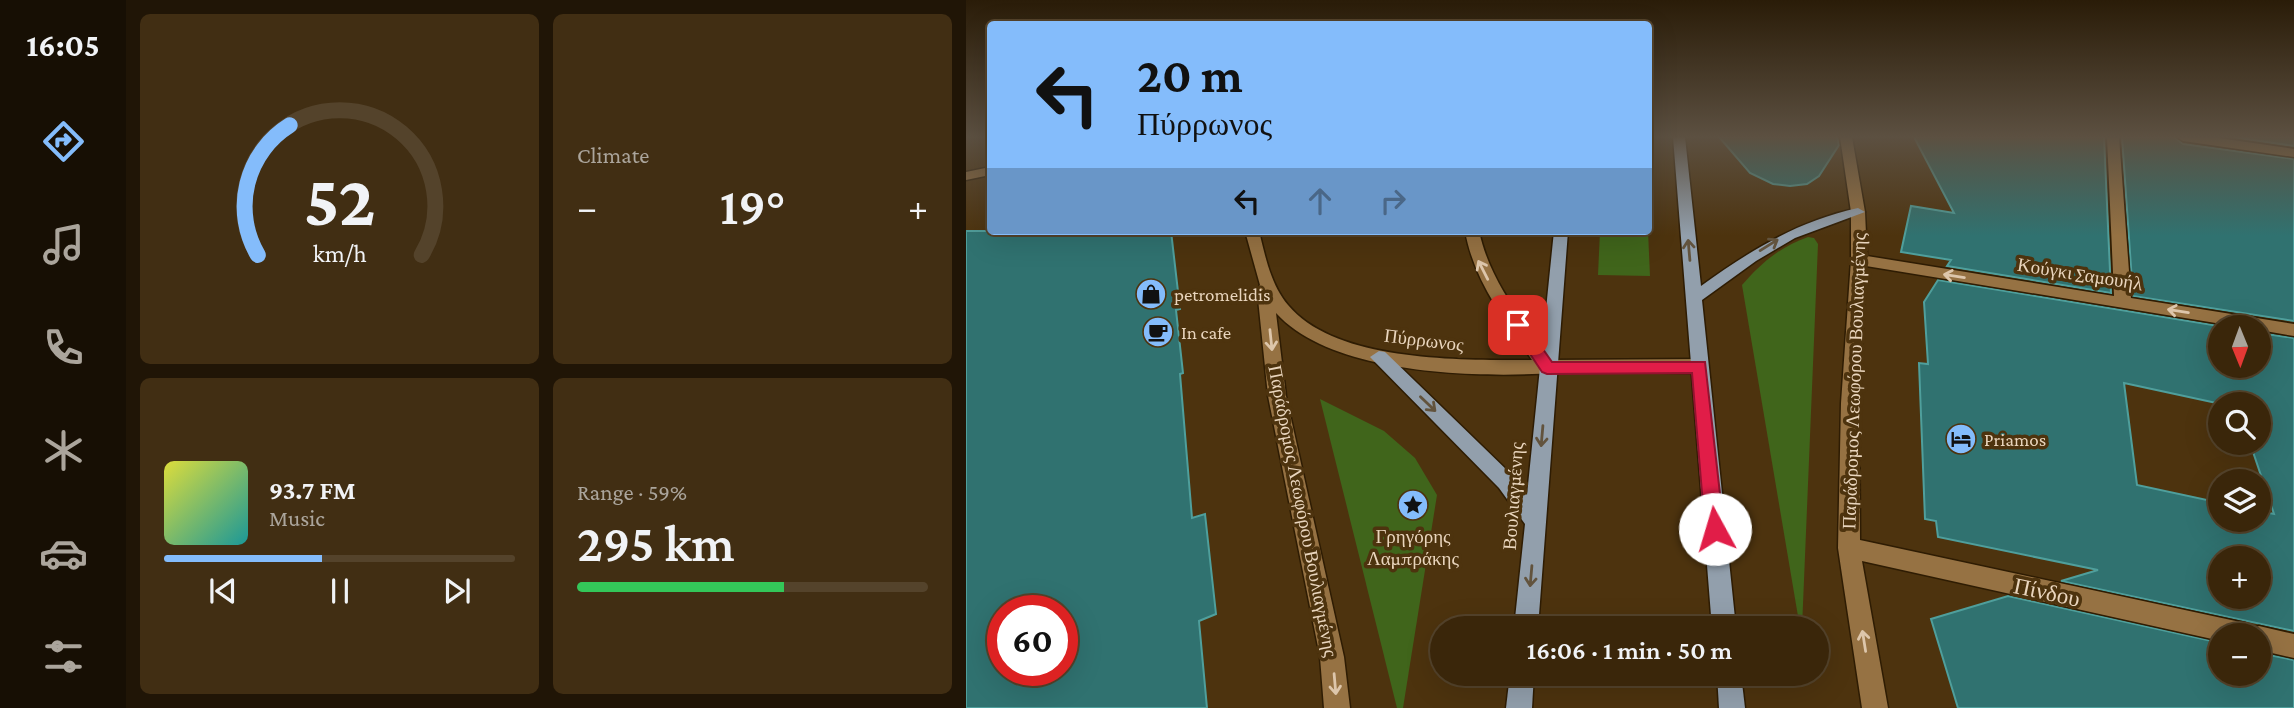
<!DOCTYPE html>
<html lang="en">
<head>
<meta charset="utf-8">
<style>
  body { margin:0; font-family:"Crimson Pro",serif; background:#412e13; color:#f1f3f6; height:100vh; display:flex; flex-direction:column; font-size:26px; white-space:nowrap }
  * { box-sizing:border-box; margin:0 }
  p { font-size:23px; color:#aba59c }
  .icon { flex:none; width:38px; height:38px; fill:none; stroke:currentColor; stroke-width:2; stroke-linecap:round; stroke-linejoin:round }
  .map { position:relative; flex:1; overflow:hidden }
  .side { display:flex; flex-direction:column; gap:14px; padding:14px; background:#201506; width:840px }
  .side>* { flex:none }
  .guide { position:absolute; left:21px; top:21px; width:665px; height:214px; border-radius:7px; box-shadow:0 7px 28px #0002,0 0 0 2px #54432b; background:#84bcfb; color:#111; overflow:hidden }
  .needle { width:46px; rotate:179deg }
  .tools { position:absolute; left:1242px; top:315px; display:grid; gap:14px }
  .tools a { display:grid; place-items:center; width:63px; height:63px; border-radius:50%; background:#3a260a; box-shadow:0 7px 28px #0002,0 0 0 2px #54432b; font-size:35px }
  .speed { position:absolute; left:21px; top:595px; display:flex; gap:14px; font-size:35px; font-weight:700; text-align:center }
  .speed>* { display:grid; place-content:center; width:91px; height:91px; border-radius:50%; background:#3a260a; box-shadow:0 7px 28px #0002,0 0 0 2px #54432b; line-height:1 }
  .speed .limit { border:10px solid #d22; background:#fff; color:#111 }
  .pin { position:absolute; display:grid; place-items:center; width:60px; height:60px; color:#fff; margin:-30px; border-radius:14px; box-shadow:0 4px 10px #0006 }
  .me { position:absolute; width:77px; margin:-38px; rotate:354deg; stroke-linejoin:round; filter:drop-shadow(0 0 5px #0008) }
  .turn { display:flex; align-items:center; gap:24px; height:147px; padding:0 35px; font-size:32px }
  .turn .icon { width:91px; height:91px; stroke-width:2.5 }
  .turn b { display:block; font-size:49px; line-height:60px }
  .lanes { display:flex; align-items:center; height:66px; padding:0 35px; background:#0003; justify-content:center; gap:35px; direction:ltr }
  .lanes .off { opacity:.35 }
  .big { font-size:52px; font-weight:600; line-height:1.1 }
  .side .card { flex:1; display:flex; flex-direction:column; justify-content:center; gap:10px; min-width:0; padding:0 24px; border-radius:10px; background:#412e13 }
  .side .dial { align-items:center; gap:0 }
  .dial svg { height:182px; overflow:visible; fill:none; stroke:#54432b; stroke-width:7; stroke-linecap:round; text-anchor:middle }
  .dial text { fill:#f1f3f6; stroke:none }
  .song { display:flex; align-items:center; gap:21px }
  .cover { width:84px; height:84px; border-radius:10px; background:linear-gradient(135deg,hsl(60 70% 55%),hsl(180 70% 35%)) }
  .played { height:7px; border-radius:4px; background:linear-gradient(90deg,#84bcfb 45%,#54432b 45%) }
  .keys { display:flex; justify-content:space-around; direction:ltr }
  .heat { display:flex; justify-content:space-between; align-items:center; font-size:38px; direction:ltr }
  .charge { height:10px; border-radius:5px; background:linear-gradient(90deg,#34c759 59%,#54432b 0) }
  .side .tiles { flex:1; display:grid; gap:14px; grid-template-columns:repeat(2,1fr) }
  .trip { position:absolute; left:464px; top:616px; width:399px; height:70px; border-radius:35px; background:#3a260a; box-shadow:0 7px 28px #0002,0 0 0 2px #54432b; font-weight:600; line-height:70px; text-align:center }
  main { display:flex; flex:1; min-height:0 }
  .tab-bar { display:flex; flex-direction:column; width:126px; justify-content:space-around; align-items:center; background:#170f04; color:#aba59c }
  .tab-bar .icon { width:49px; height:49px }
  .tab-bar .active { color:#84bcfb }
  .tab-bar b { font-size:32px; color:#f1f3f6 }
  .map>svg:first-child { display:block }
  .green { fill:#40651b }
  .building { fill:#307270; stroke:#4f9f9c; stroke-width:2; fill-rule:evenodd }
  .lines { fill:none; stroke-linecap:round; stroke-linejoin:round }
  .minor-casing { stroke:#2e1c03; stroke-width:3 }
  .major-casing { stroke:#2e1c03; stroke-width:3 }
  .minor { fill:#967243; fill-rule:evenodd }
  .major { fill:#929fac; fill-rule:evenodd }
  .oneway { stroke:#62533d }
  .oneway2 { stroke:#ddc6ab }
  .route { fill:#e11d48; stroke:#92132f; stroke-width:2 }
  .labels { text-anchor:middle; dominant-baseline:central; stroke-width:7; stroke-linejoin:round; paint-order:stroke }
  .street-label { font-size:19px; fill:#e9d5bd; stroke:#4d330e }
  .poi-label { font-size:19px; fill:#e9d5bd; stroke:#4d330e; text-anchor:start }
  .near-street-label { font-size:23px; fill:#e9d5bd; stroke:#4d330e }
</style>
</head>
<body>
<main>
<nav class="tab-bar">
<b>16:05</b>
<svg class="icon active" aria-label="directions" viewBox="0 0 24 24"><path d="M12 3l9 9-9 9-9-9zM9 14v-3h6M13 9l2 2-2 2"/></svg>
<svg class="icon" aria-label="music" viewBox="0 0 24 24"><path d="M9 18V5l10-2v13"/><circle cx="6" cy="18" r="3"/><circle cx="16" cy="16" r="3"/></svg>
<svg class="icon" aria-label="phone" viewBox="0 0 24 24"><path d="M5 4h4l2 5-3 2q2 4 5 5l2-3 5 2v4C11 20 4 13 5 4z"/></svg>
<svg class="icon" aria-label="climate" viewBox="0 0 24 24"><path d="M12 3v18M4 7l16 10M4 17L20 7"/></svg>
<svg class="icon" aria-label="car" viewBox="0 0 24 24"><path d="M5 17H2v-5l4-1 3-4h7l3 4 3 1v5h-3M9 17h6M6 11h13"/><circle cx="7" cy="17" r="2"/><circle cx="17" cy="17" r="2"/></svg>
<svg class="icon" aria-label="filters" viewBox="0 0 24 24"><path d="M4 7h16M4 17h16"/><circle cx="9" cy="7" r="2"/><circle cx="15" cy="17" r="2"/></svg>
</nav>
<section class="side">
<div class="tiles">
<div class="card dial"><svg viewBox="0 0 100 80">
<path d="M14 69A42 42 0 1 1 86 69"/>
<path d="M14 69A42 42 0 0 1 28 12" stroke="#84bcfb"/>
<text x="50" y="56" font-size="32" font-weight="700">52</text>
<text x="50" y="72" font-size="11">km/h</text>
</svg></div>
<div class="card"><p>Climate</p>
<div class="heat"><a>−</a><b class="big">19°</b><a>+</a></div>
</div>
<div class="card">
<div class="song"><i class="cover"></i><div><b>93.7 FM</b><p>Music</p></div></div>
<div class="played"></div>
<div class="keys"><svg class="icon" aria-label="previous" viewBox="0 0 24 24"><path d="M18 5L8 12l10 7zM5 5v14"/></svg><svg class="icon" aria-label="pause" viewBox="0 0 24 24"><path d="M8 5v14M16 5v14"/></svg><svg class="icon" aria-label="next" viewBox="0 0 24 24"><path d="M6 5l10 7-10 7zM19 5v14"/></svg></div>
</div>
<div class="card"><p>Range · 59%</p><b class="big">295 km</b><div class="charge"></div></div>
</div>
</section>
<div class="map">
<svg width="1328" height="708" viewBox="0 0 1328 708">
  <rect width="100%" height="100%" fill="#4d330e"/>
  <!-- green -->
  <g class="green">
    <path d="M634,231H682L684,276L632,275Z"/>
    <path d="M842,237L848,238L852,244L836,628H834L776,285C796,262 814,247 842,237Z"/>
    <path d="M354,399L418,431L449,458L471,495L437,708H431Z"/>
  </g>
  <!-- building -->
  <g class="building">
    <path d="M753,137H871L873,145L853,176L841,184L824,186L807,184L784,173Z"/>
    <path d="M948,137H1138L1145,293L981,266L985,260L935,252L945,206L988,213Z"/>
    <path d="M1156,137H1208L1217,144L1328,159V321L1167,296Z"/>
    <path d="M1267,137H1328V146Z"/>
    <path d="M0,231H205L214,309L210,310L217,373L214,374L226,518L239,514L250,614L233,621L241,708H0ZM37,611H96V670H37Z"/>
    <path d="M972,280L1259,327H1255V366H1293V333L1328,338V631L1095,581L1132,570L972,537L970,521L959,519L953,363L962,364L958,302ZM1158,383L1255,404H1293V443H1284L1308,514L1293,511V520H1255V503L1171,485ZM1255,558H1293V597H1255Z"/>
    <path d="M1042,596L1255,643V674H1293V653L1328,660V708H992L965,619Z"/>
  </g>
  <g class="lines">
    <!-- minor casing -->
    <g class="minor-casing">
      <g id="minor">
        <path d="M874,137H886L899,212L901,256L1148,296L1141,137H1153L1165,298L1328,324V336L1293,330V327H1274L900,266L893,403L894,540L1279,623L1288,628L1293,626L1328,634V658L1293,650V635H1255V641L896,561L922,708H896L872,548L875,403L885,260V212Z"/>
        <path d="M1211,137H1246L1328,149V157L1217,141Z"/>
        <path d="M24,167V175L0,180V172Z"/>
        <path d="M279,231H293C299,256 305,285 322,305C370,363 498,360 566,360C538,319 508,281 499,231H513C524,282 556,319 585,360L733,359L739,361L742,366L739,371L733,373C685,373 637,370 589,373C511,378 366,375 310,313L320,396L378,657L384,708H358L354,657L302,396L291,289L294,285Z"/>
      </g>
    </g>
    <!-- major casing -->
    <g class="major-casing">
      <g id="major">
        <path d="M707,137H719L735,286C785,250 832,221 892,208L899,212L829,238L790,261L736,300L770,628H746Z"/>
        <path d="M588,231H602L572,628H548L559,524L533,488L404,357L413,351L419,352L547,476L561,495Z"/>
        <path d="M544,674H568L566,708H540Z"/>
        <path d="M751,674H775L779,708H753Z"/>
      </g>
    </g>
    <!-- minor -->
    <use href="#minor" class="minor"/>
    <!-- major -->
    <use href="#major" class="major"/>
  </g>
  <!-- one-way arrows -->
  <defs><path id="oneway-shaft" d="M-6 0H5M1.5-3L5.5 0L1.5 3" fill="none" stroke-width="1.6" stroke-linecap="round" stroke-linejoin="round" transform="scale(1.75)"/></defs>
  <g class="oneway">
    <use href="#oneway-shaft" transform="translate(803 245) rotate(-32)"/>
    <use href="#oneway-shaft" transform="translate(723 250) rotate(-95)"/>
    <use href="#oneway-shaft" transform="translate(462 404) rotate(44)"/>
    <use href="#oneway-shaft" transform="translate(576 436) rotate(95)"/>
    <use href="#oneway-shaft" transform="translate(565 576) rotate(95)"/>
  </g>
  <g class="oneway2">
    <use href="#oneway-shaft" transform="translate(517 270) rotate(-117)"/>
    <use href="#oneway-shaft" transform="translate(988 276) rotate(-171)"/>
    <use href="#oneway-shaft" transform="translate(1212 311) rotate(-171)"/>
    <use href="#oneway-shaft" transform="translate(305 340) rotate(84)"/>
    <use href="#oneway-shaft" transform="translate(898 641) rotate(-99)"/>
    <use href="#oneway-shaft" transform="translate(369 684) rotate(85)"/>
  </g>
  <!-- sky -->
  <linearGradient id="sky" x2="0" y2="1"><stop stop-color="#2a1c08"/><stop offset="0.58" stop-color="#5c5041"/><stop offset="1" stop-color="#5c5041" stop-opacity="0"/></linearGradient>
  <rect width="1328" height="236" fill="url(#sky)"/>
  <!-- route -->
  <path class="route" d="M552,320L558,322L586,362H739L758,529L756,535L749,537L742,535L739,529L726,373L581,374L576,372L545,325Z"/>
  <!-- icons -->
  <defs>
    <g id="shop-disc" transform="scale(1.575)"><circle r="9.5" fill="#84bcfb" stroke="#4d330e"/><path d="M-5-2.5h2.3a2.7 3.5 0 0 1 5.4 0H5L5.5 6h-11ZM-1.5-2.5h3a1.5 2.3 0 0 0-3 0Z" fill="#111"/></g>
    <g id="cafe-disc" transform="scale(1.575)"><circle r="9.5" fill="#84bcfb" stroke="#4d330e"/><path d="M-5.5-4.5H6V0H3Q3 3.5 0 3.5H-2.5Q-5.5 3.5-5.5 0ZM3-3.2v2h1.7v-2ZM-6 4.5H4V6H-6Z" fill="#111"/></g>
    <g id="hotel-disc" transform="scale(1.575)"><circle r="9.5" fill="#84bcfb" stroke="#4d330e"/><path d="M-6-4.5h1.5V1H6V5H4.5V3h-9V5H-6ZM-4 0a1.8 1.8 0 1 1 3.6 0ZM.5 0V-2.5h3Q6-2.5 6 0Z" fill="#111"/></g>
    <g id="sight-disc" transform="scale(1.575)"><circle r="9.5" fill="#84bcfb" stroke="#4d330e"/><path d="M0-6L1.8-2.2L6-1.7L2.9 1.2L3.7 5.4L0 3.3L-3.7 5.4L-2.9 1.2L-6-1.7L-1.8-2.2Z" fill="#111"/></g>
  </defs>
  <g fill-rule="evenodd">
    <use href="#shop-disc" x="185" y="294"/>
    <use href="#cafe-disc" x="192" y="332"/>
    <use href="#hotel-disc" x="995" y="439"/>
    <use href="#sight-disc" x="447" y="505"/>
  </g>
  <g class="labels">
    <!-- street labels -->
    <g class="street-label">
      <text transform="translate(1114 274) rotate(9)">Κούγκι Σαμουήλ</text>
      <text transform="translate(458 340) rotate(7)">Πύρρωνος</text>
      <text transform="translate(888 381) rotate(-88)">Παράδρομος Λεωφόρου Βουλιαγμένης</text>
      <text transform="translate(547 496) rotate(-86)">Βουλιαγμένης</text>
      <text transform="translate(337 511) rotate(79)">Παράδρομος Λεωφόρου Βουλιαγμένης</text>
    </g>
    <!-- poi labels -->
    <g class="poi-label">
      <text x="208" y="294">petromelidis</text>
      <text x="215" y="332">In cafe</text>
      <text x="1018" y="439">Priamos</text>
      <text x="447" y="536" text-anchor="middle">Γρηγόρης<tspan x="447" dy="22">Λαμπράκης</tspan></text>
    </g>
    <!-- near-street labels -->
    <g class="near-street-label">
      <text transform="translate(1081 592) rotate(12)">Πίνδου</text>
    </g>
  </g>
</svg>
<div class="tools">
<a><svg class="needle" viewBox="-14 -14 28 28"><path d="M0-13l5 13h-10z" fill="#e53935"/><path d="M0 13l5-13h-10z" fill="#aba59c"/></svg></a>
<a><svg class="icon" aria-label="search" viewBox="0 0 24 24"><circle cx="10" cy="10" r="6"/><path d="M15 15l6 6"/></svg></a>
<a><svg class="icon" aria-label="layers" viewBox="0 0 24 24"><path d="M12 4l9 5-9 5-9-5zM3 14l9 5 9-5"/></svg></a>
<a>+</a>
<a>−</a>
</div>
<div class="speed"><div class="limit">60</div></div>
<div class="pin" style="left:552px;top:325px;background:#d93025"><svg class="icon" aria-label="arrive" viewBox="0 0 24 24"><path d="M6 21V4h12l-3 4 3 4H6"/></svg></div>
<svg class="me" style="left:749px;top:529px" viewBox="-20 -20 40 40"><circle r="19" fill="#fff"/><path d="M0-13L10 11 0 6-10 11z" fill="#e11d48"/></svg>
<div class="trip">16:06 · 1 min · 50 m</div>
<div class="guide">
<div class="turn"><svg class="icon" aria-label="left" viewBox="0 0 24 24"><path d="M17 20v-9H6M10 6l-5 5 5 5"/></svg><div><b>20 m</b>Πύρρωνος</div></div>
<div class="lanes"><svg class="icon" aria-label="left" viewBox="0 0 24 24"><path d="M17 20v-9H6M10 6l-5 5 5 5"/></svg><svg class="icon off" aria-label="ahead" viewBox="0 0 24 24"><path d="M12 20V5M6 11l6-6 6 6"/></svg><svg class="icon off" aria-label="right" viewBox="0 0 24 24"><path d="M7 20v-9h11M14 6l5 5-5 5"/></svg></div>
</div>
</div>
</main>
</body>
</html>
